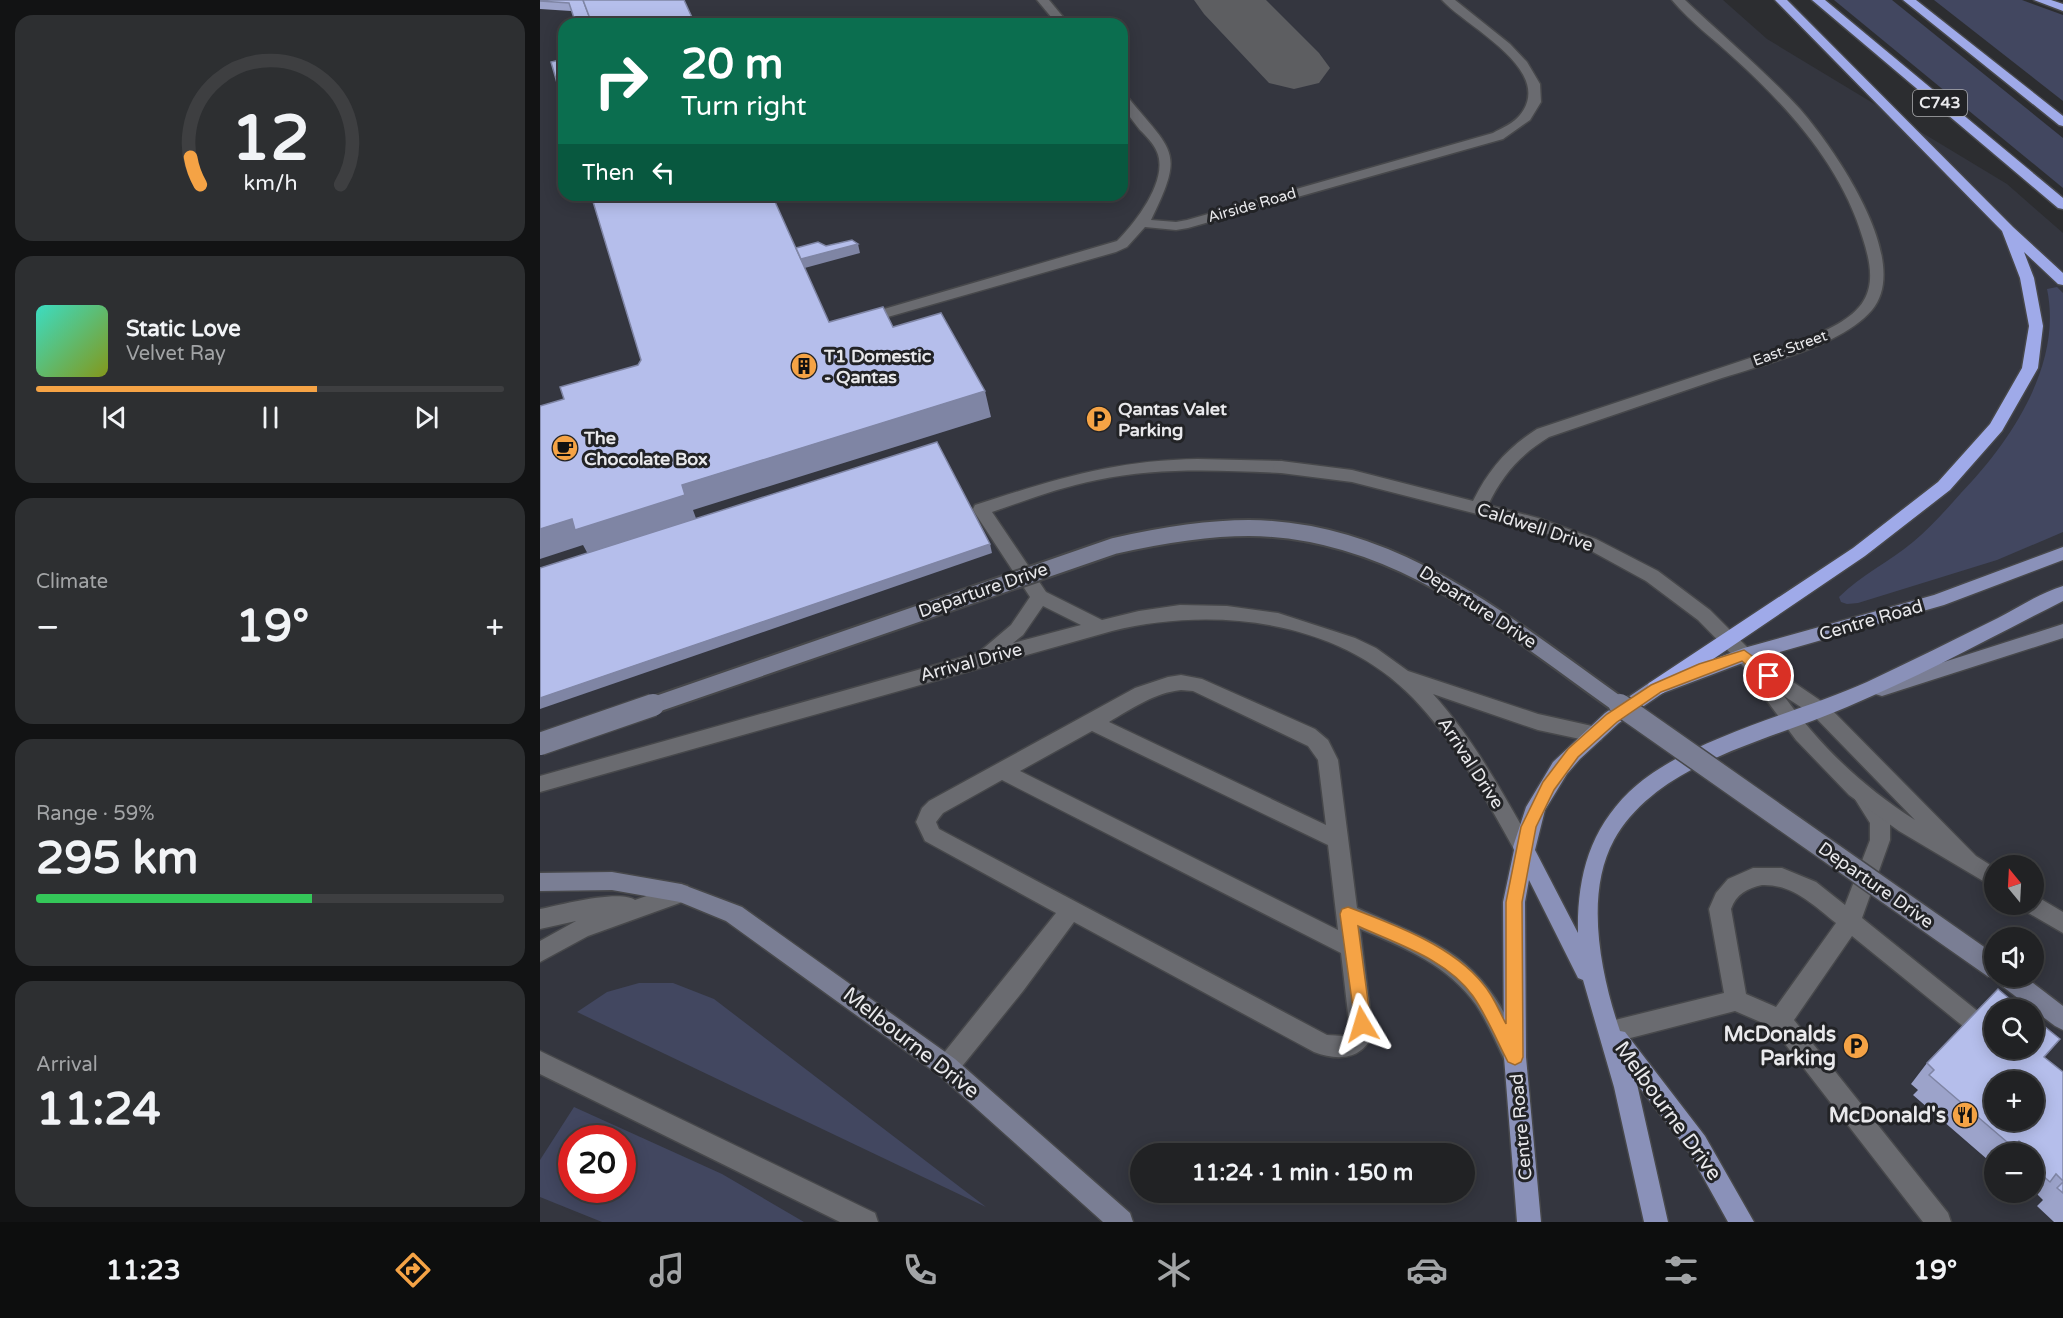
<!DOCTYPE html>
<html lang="en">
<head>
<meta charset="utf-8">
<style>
  body { margin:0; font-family:"Varela Round",sans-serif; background:#2d2f31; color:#f1f3f6; height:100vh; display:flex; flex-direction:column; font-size:22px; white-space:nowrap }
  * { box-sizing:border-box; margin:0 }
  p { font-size:20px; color:#a2a4a6 }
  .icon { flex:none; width:33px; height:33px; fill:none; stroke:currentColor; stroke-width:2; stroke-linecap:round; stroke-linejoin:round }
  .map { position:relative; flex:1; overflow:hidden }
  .panel { display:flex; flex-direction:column; gap:15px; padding:15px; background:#121314; width:540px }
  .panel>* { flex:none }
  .banner { position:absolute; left:18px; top:18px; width:570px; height:183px; border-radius:18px; box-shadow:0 3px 15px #0003,0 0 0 2px #3e3f41; background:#0b6e4f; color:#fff; overflow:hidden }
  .needle { width:39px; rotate:342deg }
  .fabs { position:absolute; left:1444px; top:855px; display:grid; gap:12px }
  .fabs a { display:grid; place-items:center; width:60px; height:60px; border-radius:50%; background:#212224; box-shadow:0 3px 15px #0003,0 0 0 2px #3e3f41; font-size:30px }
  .speed { position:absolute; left:18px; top:1125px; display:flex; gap:12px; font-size:30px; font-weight:700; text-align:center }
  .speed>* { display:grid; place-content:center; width:78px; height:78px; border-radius:50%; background:#212224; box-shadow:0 3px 15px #0003,0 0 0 2px #3e3f41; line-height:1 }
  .speed .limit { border:9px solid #d22; background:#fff; color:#111 }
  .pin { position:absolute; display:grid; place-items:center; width:51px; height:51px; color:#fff; margin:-26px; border:3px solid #fff; border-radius:50%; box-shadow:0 2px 6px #0007 }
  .me { position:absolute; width:66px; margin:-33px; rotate:353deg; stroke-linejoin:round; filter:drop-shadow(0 0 4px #0008) }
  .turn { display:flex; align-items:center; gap:21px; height:126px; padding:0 24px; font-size:27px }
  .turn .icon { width:78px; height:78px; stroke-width:2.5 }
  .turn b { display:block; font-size:42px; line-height:51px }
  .then { display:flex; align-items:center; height:57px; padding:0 24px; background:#0003; gap:12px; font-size:22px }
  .big { font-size:45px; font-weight:800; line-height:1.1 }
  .panel .tile { flex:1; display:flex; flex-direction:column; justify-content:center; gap:9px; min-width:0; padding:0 21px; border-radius:18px; background:#2d2f31 }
  .panel .dial { align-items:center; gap:0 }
  .dial svg { height:156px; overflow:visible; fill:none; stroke:#3e3f41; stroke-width:7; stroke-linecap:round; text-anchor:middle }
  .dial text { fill:#f1f3f6; stroke:none }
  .song { display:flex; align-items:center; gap:18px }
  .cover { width:72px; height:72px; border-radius:9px; background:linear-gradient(135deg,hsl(170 70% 55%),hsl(70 70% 35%)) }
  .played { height:6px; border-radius:3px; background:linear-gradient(90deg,#f5a345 60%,#3e3f41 60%) }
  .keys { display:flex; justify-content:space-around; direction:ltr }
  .heat { display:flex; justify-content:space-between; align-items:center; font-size:33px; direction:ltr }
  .charge { height:9px; border-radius:4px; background:linear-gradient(90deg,#34c759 59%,#3e3f41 0) }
  .trip { position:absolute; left:590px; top:1143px; width:345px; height:60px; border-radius:30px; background:#212224; box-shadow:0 3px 15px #0003,0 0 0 2px #3e3f41; font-weight:800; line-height:60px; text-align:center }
  .tab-bar { display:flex; height:96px; justify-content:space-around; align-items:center; background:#0d0e0e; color:#a2a4a6 }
  .tab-bar .icon { width:42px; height:42px }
  .tab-bar .active { color:#f5a345 }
  .tab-bar b { font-size:27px; color:#f1f3f6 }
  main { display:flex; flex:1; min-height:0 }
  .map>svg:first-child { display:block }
  .built { fill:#34363f; fill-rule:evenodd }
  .green { fill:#424760; fill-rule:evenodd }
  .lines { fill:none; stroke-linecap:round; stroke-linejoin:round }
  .taxiway { fill:#5d5e61; fill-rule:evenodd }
  .lane-casing { stroke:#47484b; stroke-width:3 }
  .street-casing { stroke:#47484b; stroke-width:3 }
  .secondary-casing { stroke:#47484b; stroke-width:3 }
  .primary-casing { stroke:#47484b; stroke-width:3 }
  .highway-casing { stroke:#47484b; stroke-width:3 }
  .lane { fill:#6a6b70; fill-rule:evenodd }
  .street { fill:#6a6b70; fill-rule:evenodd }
  .secondary { fill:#7a7e94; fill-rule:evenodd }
  .primary { fill:#8a91b9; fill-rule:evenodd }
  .highway { fill:#9faae9; fill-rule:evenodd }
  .secondary-bridge-far1-casing { stroke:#47484b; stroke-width:20; stroke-linecap:butt }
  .secondary-bridge-casing { stroke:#47484b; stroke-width:25; stroke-linecap:butt }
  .secondary-bridge-far1 { stroke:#7a7e94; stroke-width:16 }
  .secondary-bridge { stroke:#7a7e94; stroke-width:22 }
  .wall { fill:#9ca3ca }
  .shaded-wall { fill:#7f85a4 }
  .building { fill:#b5beeb; stroke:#7f85a4; stroke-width:1.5; fill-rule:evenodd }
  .route { fill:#f5a345; stroke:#9f6a2d; stroke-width:1.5 }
  .labels { text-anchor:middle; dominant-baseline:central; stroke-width:6; stroke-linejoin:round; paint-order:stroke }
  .far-street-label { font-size:15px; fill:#e9e9ec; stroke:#222326 }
  .shield { fill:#222326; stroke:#adaeb1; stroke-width:1.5 }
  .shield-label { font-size:16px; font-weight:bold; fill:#e9e9ec }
  .poi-label { font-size:18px; font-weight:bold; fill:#e9e9ec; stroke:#222326; text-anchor:start }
  .street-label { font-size:18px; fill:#e9e9ec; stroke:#222326 }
  .near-poi-label { font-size:21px; font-weight:bold; fill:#e9e9ec; stroke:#222326; text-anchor:end }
  .near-street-label { font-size:21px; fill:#e9e9ec; stroke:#222326 }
</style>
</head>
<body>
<main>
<section class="panel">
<div class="tile dial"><svg viewBox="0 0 100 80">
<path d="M14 69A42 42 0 1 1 86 69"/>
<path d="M14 69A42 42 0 0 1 9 55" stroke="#f5a345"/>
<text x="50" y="56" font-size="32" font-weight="700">12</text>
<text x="50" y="72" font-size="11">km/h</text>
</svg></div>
<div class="tile">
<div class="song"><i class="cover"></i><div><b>Static Love</b><p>Velvet Ray</p></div></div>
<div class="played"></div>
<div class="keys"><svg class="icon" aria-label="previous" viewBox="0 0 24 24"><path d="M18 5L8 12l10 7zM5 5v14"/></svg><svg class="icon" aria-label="pause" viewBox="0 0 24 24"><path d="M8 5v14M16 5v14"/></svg><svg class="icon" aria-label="next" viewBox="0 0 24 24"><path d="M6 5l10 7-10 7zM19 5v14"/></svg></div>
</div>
<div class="tile"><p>Climate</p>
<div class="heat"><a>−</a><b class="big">19°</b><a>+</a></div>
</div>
<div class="tile"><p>Range · 59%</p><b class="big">295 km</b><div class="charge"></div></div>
<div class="tile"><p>Arrival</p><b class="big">11:24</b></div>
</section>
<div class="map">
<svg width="1523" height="1222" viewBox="0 0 1523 1222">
  <rect width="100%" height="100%" fill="#2c2d30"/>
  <!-- built -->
  <path class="built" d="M0,0H1183L1227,39L1467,184L1523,233V1222H0ZM24,24H582V195H24ZM1455,866H1494V904H1455ZM1455,938H1494V976H1455ZM1455,1010H1494V1048H1455ZM1455,1082H1494V1120H1455ZM32,1138H82V1190H32ZM600,1154H924V1192H600ZM1455,1154H1494V1192H1455Z"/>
  <!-- green -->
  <g class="green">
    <path d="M1294,0H1352L1523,138V188Z"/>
    <path d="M1394,0H1482L1523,15V101Z"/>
    <path d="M1517,287L1523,293V532L1457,560L1318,603L1307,604L1301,602L1299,597C1321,575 1349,562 1373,542C1390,528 1406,510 1421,493C1470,442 1523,365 1507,289Z"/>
    <path d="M99,983H133L174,999L446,1207L37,1012L67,992Z"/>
    <path d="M34,1107L182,1174L264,1222H62L0,1197V1160ZM82,1138V1190H32V1138Z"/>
  </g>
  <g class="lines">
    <!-- taxiway -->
    <path class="taxiway" d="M654,0H726L779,53L790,68L779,83L754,89L729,83L664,14Z"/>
    <!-- lane casing -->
    <g class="lane-casing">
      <g id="lane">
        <path d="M497,0H509L529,24H517Z"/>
        <path d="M902,0H915L970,44L987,62L1000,84L1001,102L990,120L963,139L648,228L636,230L605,227L587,247L576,252L330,322L325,324L318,319L320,316L577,241C595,223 629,180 617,152C614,144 606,136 600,130C591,118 582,110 582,94L586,95C632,152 646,149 611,220L636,222L647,220L953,133C962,128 974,123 980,115C1016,70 926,27 902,0Z"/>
        <path d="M658,459L741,461L747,463L749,467L747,471L741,473C679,470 618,467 557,480C521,487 487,500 452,512L506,592L562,620L599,611L640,605L687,606L738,613L815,638L836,648L868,671L998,714L1061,728L1064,734L1061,740L1054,742L998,730L893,694C933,738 961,790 990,841L993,847L990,853L983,856L976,853C946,799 916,743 873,698C797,619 673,606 572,631L0,792V776L438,653L471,625L490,597L435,513L433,509L435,505C512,480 575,460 658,459ZM503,606L541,625L473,643L483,635Z"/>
        <path d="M641,675L662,679L775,729L788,740L798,760L817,908C910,948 943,957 985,1055L982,1063L974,1066L966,1063C956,1043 948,1023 936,1005C908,965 863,947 820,929L833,1034C822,1060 798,1061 774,1052L534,922L483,991L415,1075L407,1078L399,1075L396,1067L399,1059L516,913L385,841L376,822L382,808L389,801L595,688L628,677ZM641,690L653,691L768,746L778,760L786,825L569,722C593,708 614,693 641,690ZM552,731L788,845L798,930L480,771ZM462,780L801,953L810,1031L804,1036L787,1035L399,829L396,822L403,813Z"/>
        <path d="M1323,788L1330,790L1347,816L1350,822V840L1322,918L1440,1013L1443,1020L1440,1027L1432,1031L1424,1027L1312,936L1254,1020L1408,1213L1411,1222H1383L1232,1027L1195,1011L1071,1043L1063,1040L1060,1032L1063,1024L1071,1021L1184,993L1169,909L1176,893L1188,879L1213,868H1242L1276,882L1305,905L1330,840V823L1313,796L1316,790ZM1222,885C1253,884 1273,905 1296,923L1236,1007L1206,994L1191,909C1196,894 1208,888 1222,885Z"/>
        <path d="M141,884L148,886L152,893L148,900L48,936L0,962V941L36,921L0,929V909C20,905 80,889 95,900Z"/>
      </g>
    </g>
    <!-- street casing -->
    <g class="street-casing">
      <g id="street">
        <path d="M1132,0H1145C1183,36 1224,70 1260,109C1294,148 1373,261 1332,310C1302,346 1220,365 1176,380C1120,399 1065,418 1009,437C980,455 963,474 948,505L998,518L1056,539L1118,571L1170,610L1219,659L1287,705L1436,856L1455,868V888L1359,831L1309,795L1256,740L1222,694L1209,672L1158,620L1106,581L1044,547L988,527L812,482L741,473L735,471L733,467L735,463L741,461L812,470L933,501C949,469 967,448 997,429L1264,340C1284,331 1313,320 1324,300C1335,281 1329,258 1323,239C1302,167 1249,108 1195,59C1175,40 1150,22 1132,0ZM1244,696L1273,715L1375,820C1323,787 1280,746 1244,696Z"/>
        <path d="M1494,895L1523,912V933L1485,911L1482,904H1494Z"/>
        <path d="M0,1051L335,1213L338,1222H300L0,1074Z"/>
      </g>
    </g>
    <!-- secondary casing -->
    <g class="secondary-casing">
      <g id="secondary">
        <path d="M1523,624V638L1342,696L1335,694L1333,689L1335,684Z"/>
        <path d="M72,872L141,884L202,907L415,1059L590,1213L593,1222H563L399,1075L186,921L140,902L72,890L0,891V873Z"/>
        <path d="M1455,976H1484L1523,1006V1030L1515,1026L1458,983Z"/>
      </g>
    </g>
    <!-- primary casing -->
    <g class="primary-casing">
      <path id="primary" d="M1523,547V560L1404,605L1208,661L1123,693L1079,723L1040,759L1027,774L1005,810L995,850L1038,933C1037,878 1049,831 1089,792C1144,739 1256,714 1327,682C1371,661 1414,640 1458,618C1479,607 1500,593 1523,586V601C1452,637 1381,676 1307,707C1258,728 1206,742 1159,766C1126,782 1092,807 1074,840C1044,895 1061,975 1080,1031L1085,1032L1165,1136L1214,1222H1188L1149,1152L1097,1084L1128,1222H1104L1074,1087L1043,980L1038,978L989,880L985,902L986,1057L1001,1222H977L964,1057L963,902L974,850L973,847L986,807L1013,762L1065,713L1109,683L1204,648L1394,595Z"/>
    </g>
    <!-- highway casing -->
    <g class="highway-casing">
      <g id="highway">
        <path d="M1235,0H1247L1473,227L1523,273V285L1518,284L1484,252L1494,278L1503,326L1498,368L1462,431L1410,490L1325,556L1123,693L1116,695L1109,693L1107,688L1109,683L1313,548L1398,482L1450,424L1482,368L1489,326L1480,278L1462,231Z"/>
        <path d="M1272,0H1285L1523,198V209L1518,208Z"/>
        <path d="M1363,0H1376L1523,116V126L1519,125Z"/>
        <path d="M1494,0H1511L1523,4V11Z"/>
      </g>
    </g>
    <!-- lane -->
    <use href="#lane" class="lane"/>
    <!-- street -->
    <use href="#street" class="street"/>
    <!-- secondary -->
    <use href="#secondary" class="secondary"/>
    <!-- primary -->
    <use href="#primary" class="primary"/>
    <!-- highway -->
    <use href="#highway" class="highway"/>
    <!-- secondary-bridge-far1 casing -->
    <g class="secondary-bridge-far1-casing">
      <path id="secondary-bridge-far1" d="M108,707L574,546C618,536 663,528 709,528C857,529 967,626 1082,707"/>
    </g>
    <!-- secondary-bridge casing -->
    <g class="secondary-bridge-casing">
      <g id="secondary-bridge">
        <path d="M1080,705L1455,968"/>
        <path d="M0,744L113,705"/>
      </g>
    </g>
    <!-- secondary-bridge-far1 -->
    <use href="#secondary-bridge-far1" class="secondary-bridge-far1"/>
    <!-- secondary-bridge -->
    <use href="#secondary-bridge" class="secondary-bridge"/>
  </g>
  <!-- wall -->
  <g class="wall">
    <path d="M0,0H144L31,11L0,9Z"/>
    <path d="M1504,1057L1523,1072V1222H1514L1497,1206L1503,1200L1497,1194L1490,1200L1481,1192H1494V1154H1455V1166L1373,1095L1378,1090L1371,1084L1387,1063Z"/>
  </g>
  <!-- shaded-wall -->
  <g class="shaded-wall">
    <path d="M318,244L320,253L261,269L258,260Z"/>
    <path d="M445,391L451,417L153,510L157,521L49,556L43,545L0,559V529Z"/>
    <path d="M450,544L452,553L0,709V698Z"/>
  </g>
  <!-- building -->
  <g class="building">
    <path d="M0,0H43L52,24H36L29,3L0,1Z"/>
    <path d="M43,0H144L155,24H52Z"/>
    <path d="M24,59V107L11,62Z"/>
    <path d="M51,195H232L289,322L343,307L353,327L401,313L445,391L142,485L145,495L35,530L32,519L0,529V406L24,399L20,387L98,365L101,360Z"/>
    <path d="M312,240L318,244L261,259L256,248L278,242L286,246Z"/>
    <path d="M397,442L450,544L0,698V568Z"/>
    <path d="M1458,989L1483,1010H1455V1048H1494V1018L1520,1039L1504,1057L1523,1072V1181L1516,1174L1510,1182L1494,1168V1154H1480L1486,1147L1479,1141L1474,1148L1389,1075L1394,1070L1387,1063ZM1455,1082H1494V1120H1455Z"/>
    <path d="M1523,1182V1193L1517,1188Z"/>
  </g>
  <!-- route -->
  <path class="route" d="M1204,650L1234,672L1236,676L1234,680H1224L1202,661L1121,692L1077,722L1038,757L1014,790L996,827L982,902L983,1057L981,1062L975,1065L968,1062C957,1041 947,1016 933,996C907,959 857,944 818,926L831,1024L828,1030L822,1032L816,1030L800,914L802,909L808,907C853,924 913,946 943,984C953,995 959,1011 966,1024V902L981,827L1003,782L1028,749L1067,714L1111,685L1159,664Z"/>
  <!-- icons -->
  <defs>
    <g id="building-disc" transform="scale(1.35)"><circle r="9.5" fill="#f5a345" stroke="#222326"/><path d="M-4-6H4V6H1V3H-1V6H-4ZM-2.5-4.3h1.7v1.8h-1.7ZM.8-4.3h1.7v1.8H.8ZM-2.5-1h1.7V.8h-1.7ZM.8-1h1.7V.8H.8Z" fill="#111"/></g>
    <g id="parking-disc" transform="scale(1.35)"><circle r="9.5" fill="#f5a345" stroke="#222326"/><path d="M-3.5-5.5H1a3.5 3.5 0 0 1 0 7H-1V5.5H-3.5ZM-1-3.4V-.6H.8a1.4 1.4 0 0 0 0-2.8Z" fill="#111"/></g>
    <g id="cafe-disc" transform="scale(1.35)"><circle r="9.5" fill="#f5a345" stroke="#222326"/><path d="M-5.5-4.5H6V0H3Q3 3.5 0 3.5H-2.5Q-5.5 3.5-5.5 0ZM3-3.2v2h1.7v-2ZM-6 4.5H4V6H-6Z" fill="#111"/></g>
    <g id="restaurant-disc" transform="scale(1.35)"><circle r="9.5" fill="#f5a345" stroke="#222326"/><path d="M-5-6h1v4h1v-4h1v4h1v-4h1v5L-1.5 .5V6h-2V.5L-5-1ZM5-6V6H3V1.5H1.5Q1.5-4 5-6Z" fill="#111"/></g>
  </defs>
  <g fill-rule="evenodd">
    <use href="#building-disc" x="264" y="366"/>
    <use href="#parking-disc" x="559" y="419"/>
    <use href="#cafe-disc" x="25" y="448"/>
    <use href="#parking-disc" x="1316" y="1046"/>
    <use href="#restaurant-disc" x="1425" y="1115"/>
  </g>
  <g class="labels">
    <!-- far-street labels -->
    <g class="far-street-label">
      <text transform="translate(712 205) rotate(-16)">Airside Road</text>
      <text transform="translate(1250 348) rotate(-20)">East Street</text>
    </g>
    <!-- shield labels -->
    <rect class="shield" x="1373" y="90" width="54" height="26" rx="4.5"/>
    <g class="shield-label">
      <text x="1400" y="103">C743</text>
    </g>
    <!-- poi labels -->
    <g class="poi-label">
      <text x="284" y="356">T1 Domestic<tspan x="284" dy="21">- Qantas</tspan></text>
      <text x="578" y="409">Qantas Valet<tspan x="578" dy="21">Parking</tspan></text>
      <text x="44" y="438">The<tspan x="44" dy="21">Chocolate Box</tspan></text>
    </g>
    <!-- street labels -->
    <g class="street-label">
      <text transform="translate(995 527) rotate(18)">Caldwell Drive</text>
      <text transform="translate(443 590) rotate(-19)">Departure Drive</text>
      <text transform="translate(938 607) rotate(33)">Departure Drive</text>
      <text transform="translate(1331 620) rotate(-16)">Centre Road</text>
      <text transform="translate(431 662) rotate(-15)">Arrival Drive</text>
      <text transform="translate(931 763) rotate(57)">Arrival Drive</text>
      <text transform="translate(1336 885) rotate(35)">Departure Drive</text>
      <text transform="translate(981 1127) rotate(-95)">Centre Road</text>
    </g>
    <!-- near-poi labels -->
    <g class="near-poi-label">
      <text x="1296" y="1034">McDonalds<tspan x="1296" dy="24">Parking</tspan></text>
      <text x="1406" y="1115">McDonald's</text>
    </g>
    <!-- near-street labels -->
    <g class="near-street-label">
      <text transform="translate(371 1043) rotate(38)">Melbourne Drive</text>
      <text transform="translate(1128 1111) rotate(54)">Melbourne Drive</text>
    </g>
  </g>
</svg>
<div class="fabs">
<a><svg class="needle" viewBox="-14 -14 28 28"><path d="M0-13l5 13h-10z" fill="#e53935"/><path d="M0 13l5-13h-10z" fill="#a2a4a6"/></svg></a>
<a><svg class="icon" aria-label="sound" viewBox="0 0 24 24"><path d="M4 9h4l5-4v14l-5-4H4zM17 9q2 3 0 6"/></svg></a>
<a><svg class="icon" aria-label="search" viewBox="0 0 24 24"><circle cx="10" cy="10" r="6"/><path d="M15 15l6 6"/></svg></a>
<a>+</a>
<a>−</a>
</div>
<div class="speed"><div class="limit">20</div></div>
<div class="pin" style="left:1229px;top:676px;background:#d93025"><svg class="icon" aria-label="arrive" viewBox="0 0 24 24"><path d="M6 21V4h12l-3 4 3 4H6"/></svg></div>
<svg class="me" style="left:822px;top:1024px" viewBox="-20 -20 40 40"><path d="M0-17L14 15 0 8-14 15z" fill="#f5a345" stroke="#fff" stroke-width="4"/></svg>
<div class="trip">11:24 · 1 min · 150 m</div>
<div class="banner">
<div class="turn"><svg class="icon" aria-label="right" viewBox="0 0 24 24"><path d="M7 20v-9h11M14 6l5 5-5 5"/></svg><div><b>20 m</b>Turn right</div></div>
<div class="then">Then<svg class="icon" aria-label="left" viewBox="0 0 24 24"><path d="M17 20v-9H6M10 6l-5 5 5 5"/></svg></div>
</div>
</div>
</main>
<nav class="tab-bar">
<b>11:23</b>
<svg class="icon active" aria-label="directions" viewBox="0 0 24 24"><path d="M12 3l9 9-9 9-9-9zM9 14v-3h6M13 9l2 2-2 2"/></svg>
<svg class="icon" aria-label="music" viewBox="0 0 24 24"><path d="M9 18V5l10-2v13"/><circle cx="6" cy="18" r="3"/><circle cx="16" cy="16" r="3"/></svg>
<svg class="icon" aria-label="phone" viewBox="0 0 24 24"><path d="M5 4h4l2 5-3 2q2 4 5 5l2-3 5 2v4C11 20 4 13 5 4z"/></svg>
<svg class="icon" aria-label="climate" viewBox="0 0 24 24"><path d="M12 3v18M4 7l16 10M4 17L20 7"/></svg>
<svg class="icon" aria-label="car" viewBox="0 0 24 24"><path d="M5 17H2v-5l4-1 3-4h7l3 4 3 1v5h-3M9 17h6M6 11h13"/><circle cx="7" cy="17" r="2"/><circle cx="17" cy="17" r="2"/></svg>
<svg class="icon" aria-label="filters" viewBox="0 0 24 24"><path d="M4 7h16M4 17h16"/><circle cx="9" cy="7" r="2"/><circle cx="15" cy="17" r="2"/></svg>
<b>19°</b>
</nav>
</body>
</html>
